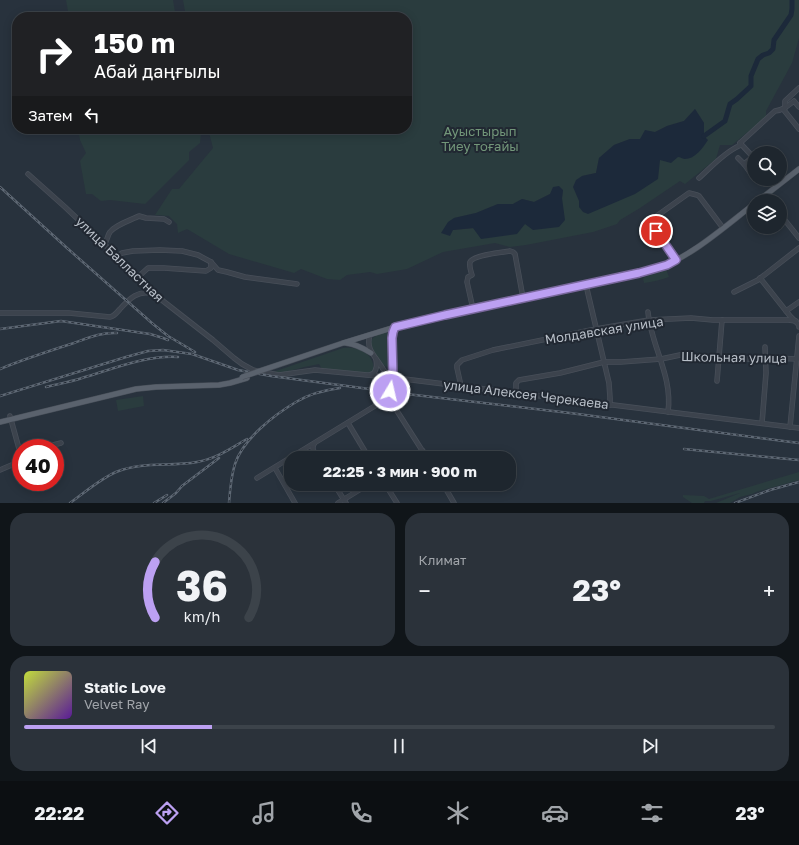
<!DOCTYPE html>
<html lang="ru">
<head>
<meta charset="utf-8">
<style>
  body { margin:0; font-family:"Golos Text",sans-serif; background:#2b323a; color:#f1f3f6; height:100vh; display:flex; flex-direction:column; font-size:15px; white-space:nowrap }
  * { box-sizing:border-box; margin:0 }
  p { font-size:13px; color:#a1a5aa }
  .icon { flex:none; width:22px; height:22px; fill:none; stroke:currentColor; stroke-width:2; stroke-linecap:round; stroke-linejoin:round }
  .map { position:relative; height:503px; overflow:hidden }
  .details { display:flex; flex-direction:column; gap:10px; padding:10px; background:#101519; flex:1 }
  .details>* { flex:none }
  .top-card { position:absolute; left:12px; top:12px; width:400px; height:122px; border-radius:16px; box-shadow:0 2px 10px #0003,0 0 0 1px #3c434a; background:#202124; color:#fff; overflow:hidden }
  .controls { position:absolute; left:747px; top:146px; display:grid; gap:8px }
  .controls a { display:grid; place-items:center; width:40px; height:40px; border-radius:50%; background:#1e262e; box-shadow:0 2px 10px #0003,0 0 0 1px #3c434a; font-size:20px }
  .speed { position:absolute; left:12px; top:439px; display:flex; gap:8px; font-size:20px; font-weight:700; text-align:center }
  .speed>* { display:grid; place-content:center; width:52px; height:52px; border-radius:50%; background:#1e262e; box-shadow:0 2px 10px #0003,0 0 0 1px #3c434a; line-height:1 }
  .speed .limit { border:6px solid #d22; background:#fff; color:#111 }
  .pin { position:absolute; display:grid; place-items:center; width:34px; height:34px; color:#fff; margin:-17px; border:2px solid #fff; border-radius:50%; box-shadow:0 1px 4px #0007 }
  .me { position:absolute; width:44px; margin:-22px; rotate:9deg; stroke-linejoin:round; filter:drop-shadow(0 0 3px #0008) }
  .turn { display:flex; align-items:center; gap:14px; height:84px; padding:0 16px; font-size:18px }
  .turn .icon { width:52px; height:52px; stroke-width:2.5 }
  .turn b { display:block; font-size:28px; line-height:34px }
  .then { display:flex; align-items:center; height:38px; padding:0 16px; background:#0003; gap:8px; font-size:15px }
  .big { font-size:30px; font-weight:700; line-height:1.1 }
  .details .widget { flex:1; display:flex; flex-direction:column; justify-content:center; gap:6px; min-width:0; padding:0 14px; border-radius:16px; background:#2b323a }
  .details .dial { align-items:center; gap:0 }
  .dial svg { height:104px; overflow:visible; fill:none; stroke:#3c434a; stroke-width:7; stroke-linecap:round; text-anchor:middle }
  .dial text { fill:#f1f3f6; stroke:none }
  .song { display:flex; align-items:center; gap:12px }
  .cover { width:48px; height:48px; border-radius:6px; background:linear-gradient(135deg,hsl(70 70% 55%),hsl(270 70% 35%)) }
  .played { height:4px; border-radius:2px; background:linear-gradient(90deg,#bca0f2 25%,#3c434a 25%) }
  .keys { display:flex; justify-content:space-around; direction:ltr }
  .heat { display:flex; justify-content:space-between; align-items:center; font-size:22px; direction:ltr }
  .details .tiles { flex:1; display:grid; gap:10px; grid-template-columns:1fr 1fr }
  .widget:last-child { grid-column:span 2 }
  .trip { position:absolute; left:284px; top:451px; width:232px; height:40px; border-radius:16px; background:#1e262e; box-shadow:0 2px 10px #0003,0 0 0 1px #3c434a; font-weight:700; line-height:40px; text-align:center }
  .dock { display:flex; height:64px; justify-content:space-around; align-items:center; background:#0c0f12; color:#a1a5aa }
  .dock .icon { width:28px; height:28px }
  .dock .on { color:#bca0f2 }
  .dock b { font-size:18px; color:#f1f3f6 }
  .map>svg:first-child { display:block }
  .green { fill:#2a3c3e; fill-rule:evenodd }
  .water { fill:#1c293a }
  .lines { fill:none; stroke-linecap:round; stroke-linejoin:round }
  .river { stroke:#1c293a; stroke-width:5 }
  .minor-casing { stroke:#484f59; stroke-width:5.5 }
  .major-casing { stroke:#484f59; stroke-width:6 }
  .minor { stroke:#3c434d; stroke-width:4 }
  .major { stroke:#5a626d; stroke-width:5 }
  .rail-casing { stroke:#5e6874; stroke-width:2.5 }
  .rail { stroke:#212832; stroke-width:1; stroke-dasharray:3; stroke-linecap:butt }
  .major-bridge-casing { stroke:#484f59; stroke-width:6; stroke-linecap:butt }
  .major-bridge { stroke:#5a626d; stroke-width:5 }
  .route-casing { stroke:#7a689d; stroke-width:10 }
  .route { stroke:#bca0f2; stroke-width:7 }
  .labels { text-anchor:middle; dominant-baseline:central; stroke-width:4; stroke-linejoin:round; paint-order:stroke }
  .park-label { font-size:13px; fill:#729679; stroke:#212832 }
  .street-label { font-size:13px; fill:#b8bfc8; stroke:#212832 }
</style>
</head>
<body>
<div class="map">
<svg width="799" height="503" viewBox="0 0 799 503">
  <rect width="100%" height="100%" fill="#28323d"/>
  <!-- green -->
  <g class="green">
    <path d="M66,0H173L175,12L173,17H69Z"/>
    <path d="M183,0H799V38L792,63L766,111V117L732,145H720L716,159L685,184L680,181L640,208L620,220L617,224L593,232L526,245L510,247L495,243L443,252L407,269L377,274L370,272L347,275L340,280L327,279L301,269L294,273L229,254L187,229L178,233L177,224L169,216L155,215L172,189H179L213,148L208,129H407V17H186ZM695,109L704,123V136L678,156L660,160L579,207L582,176L596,173L599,158L614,145L630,139H641L667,126L684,121ZM563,190L562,198L525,224L453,230L454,218L476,213L498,204H513L522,199L534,202L550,194Z"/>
    <path d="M78,129H199L201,133L200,143L189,152V160L145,204L110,200L101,201L92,194H86L80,161L86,153L80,140Z"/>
    <path d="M666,269L669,277C661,280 652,282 644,283L643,278L645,277Z"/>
    <path d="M385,333H388L390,336V366L387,367L385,366C375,354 359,338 385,333Z"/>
    <path d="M343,348C358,346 374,353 374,370L368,373L322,369L319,364L304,367L283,373L273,372Z"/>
    <path d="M143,396L144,406L118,411L116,400Z"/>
    <path d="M799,472V480L756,492L752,494L740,497L730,503H716L740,493L711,501H705L704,503H692L683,497V495L704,496L709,499Z"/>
  </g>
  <!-- water -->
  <g class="water">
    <path d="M695,109L704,123V136L708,140C703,148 695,159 685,159C683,159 680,157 678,157L671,163L660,160L658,179L635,194L588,214L583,212L579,207V201L573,187L576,180L582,176L596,173L599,158L614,145L630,139H640L645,130L655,132L667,126L684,121Z"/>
    <path d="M559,186L563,190L562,198L565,220L559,227L533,230L525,224L517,234L481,239L473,228L453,230L450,236L441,233L448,222L454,218L476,213L498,204H513L522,199L534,202L550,194L553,187Z"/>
  </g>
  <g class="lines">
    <!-- river -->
    <path class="river" d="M704,136L725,121L730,104L737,99L751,86V76L758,59L763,55L769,53L773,49L774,40L791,15L792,9V0"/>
    <!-- minor casing -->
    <g class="minor-casing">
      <g id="minor">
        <path d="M785,108V101L799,88"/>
        <path d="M783,109L799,129"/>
        <path d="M740,143L754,158"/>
        <path d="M738,158L744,164L753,157"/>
        <path d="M744,164L754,178"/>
        <path d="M28,174L65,207L104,244L138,277L149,290L213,340L234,358L242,364L253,370L279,375L315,370L388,377L799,428"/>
        <path d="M699,178C710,168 726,151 739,146L740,143L775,111C783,110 788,106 794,101L799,107"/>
        <path d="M770,179L776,186"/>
        <path d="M764,196L769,201"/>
        <path d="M780,214L799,238"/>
        <path d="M651,220L689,193L697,195L699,196L723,228"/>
        <path d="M649,222L676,260"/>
        <path d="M104,244C108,240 107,236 110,232C115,225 131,220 139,216L146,218L164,219L169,222"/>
        <path d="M117,257L122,253L133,251L160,250L182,251L198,255L211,262L218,270L227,272L245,277L297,284"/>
        <path d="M138,277L148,268H164L206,271L211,268V262"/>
        <path d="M760,278L790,316L799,325V327"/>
        <path d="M586,285L609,383L610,398V405"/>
        <path d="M734,292L758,280L799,248"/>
        <path d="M473,309L467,282L468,277L472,275C471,272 469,266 470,262C473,255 503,252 510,251L513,252L515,254L523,298"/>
        <path d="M786,311L799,302"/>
        <path d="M648,312C651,346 673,376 668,412"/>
        <path d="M0,313H69L110,317C115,316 117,312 120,309C129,299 139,289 153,294"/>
        <path d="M395,327L393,332L392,338C392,350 393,363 393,375C393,385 389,390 390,400L427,458"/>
        <path d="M370,335C365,349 376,357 383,369C387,374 388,380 390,386"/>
        <path d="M370,375L374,373C377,368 377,365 376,359"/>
        <path d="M717,381L722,320"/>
        <path d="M461,386L457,368V365L462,360L493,350L596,329L649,320L691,318L713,320H788L796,321"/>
        <path d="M516,393V383L519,380L560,373L604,362H621L661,359L680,355L766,360L772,358L797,359"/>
        <path d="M10,416L21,456"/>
        <path d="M348,423L369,458"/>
        <path d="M762,423L766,373L765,347"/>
        <path d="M790,427L799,336"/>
        <path d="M314,444C311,449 315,453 318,458"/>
        <path d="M41,448L61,443"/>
        <path d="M412,458L423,451"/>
        <path d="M275,468L295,503"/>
        <path d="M0,470L21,461"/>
        <path d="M257,478L383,401L389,395"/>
        <path d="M334,484L346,503"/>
        <path d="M385,484L397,503"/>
        <path d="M443,484L454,503"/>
        <path d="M338,503L369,484"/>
      </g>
    </g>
    <!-- major casing -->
    <g class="major-casing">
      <g id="major">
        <path d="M758,201L799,169"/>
        <path d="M343,343L395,327L422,320L654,270C691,257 723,228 754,204"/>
        <path d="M346,343C356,344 363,348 371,353"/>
        <path d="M0,422L136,389L156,387L219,385L230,383L247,378"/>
      </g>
    </g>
    <!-- minor -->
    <use href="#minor" class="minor"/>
    <!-- major -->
    <use href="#major" class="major"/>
    <!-- rail casing -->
    <g class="rail-casing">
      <g id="rail">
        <path d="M0,187L67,248L153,324L168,336L195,352"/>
        <path d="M0,329L61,321L150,334L163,338L168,340"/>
        <path d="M0,369C24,359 49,351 74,343C88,338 102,332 117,333"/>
        <path d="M46,387C58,384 70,382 82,378C113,369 145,355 178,357"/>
        <path d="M0,396L126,357L148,351L163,350L192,354L238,370L271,376L415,395L570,413L799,443"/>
        <path d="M684,449L799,460"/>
        <path d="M70,503C84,493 100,479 116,472C142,461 170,467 197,462C216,459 231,448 247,439"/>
        <path d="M154,503L167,495"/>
        <path d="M163,503L176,493L182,486L219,458"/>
        <path d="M229,503C230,490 231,476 235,464C243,439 274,415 296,402C309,394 325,390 340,388"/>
        <path d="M735,503L770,490L799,482"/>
      </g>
    </g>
    <!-- rail -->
    <use href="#rail" class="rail"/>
    <!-- major-bridge casing -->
    <g class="major-bridge-casing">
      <path id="major-bridge" d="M242,377L343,343"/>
    </g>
    <!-- major-bridge -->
    <use href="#major-bridge" class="major-bridge"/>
  </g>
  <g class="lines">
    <!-- route casing -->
    <g class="route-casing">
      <path id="route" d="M390,391L393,378L392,338L393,332L395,327L445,315L639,273L667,265L676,260L656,231"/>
    </g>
    <!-- route -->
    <use href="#route" class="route"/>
  </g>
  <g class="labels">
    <!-- park labels -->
    <g class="park-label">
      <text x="480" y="131">Ауыстырып<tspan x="480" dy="15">Тиеу тоғайы</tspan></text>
    </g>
    <!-- street labels -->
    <g class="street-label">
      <text transform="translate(120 259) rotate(44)">улица Балластная</text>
      <text transform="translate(604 330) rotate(-9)">Молдавская улица</text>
      <text transform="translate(734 357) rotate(1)">Школьная улица</text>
      <text transform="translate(526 394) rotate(7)">улица Алексея Черекаева</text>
    </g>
  </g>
</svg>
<div class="controls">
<a><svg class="icon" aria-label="search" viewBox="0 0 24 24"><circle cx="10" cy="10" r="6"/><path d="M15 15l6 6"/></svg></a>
<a><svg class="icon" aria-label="layers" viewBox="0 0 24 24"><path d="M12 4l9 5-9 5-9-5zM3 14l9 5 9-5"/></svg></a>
</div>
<div class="speed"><div class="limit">40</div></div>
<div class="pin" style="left:656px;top:231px;background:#d93025"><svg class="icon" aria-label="arrive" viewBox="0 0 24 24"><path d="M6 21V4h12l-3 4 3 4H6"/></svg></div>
<svg class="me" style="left:390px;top:391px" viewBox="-20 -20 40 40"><circle r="17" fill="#bca0f2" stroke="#fff" stroke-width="3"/><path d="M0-11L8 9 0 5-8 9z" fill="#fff"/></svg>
<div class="trip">22:25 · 3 мин · 900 m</div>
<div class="top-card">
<div class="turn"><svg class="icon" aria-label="right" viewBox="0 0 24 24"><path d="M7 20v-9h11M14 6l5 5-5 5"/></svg><div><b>150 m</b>Абай даңғылы</div></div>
<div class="then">Затем<svg class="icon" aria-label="left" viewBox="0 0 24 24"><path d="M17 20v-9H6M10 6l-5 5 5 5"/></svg></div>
</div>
</div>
<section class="details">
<div class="tiles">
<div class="widget dial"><svg viewBox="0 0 100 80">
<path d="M14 69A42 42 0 1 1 86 69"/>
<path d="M14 69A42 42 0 0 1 14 26" stroke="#bca0f2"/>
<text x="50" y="56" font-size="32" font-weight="700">36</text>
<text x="50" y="72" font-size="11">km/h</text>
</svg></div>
<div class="widget"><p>Климат</p>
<div class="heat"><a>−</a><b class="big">23°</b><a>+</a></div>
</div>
<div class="widget">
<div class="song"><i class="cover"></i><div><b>Static Love</b><p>Velvet Ray</p></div></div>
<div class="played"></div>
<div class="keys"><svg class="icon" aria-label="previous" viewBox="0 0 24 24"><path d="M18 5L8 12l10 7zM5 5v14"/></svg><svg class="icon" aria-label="pause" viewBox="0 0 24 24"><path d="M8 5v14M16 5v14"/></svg><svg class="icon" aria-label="next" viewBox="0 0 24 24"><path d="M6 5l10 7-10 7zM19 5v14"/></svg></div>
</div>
</div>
</section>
<nav class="dock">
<b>22:22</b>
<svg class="icon on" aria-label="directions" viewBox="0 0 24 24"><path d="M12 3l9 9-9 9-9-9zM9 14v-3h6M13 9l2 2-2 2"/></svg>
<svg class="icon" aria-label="music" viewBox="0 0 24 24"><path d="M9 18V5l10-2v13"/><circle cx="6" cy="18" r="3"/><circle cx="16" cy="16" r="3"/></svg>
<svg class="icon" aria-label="phone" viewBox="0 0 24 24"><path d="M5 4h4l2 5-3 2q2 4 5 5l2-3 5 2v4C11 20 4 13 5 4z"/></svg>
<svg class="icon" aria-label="climate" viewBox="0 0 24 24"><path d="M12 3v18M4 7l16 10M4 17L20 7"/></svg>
<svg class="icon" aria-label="car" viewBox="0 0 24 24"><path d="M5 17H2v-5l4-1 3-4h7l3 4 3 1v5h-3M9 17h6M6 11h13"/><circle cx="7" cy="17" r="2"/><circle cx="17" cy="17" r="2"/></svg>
<svg class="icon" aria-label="filters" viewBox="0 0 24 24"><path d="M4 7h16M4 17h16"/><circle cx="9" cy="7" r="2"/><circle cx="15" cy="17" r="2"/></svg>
<b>23°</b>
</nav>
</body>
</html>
